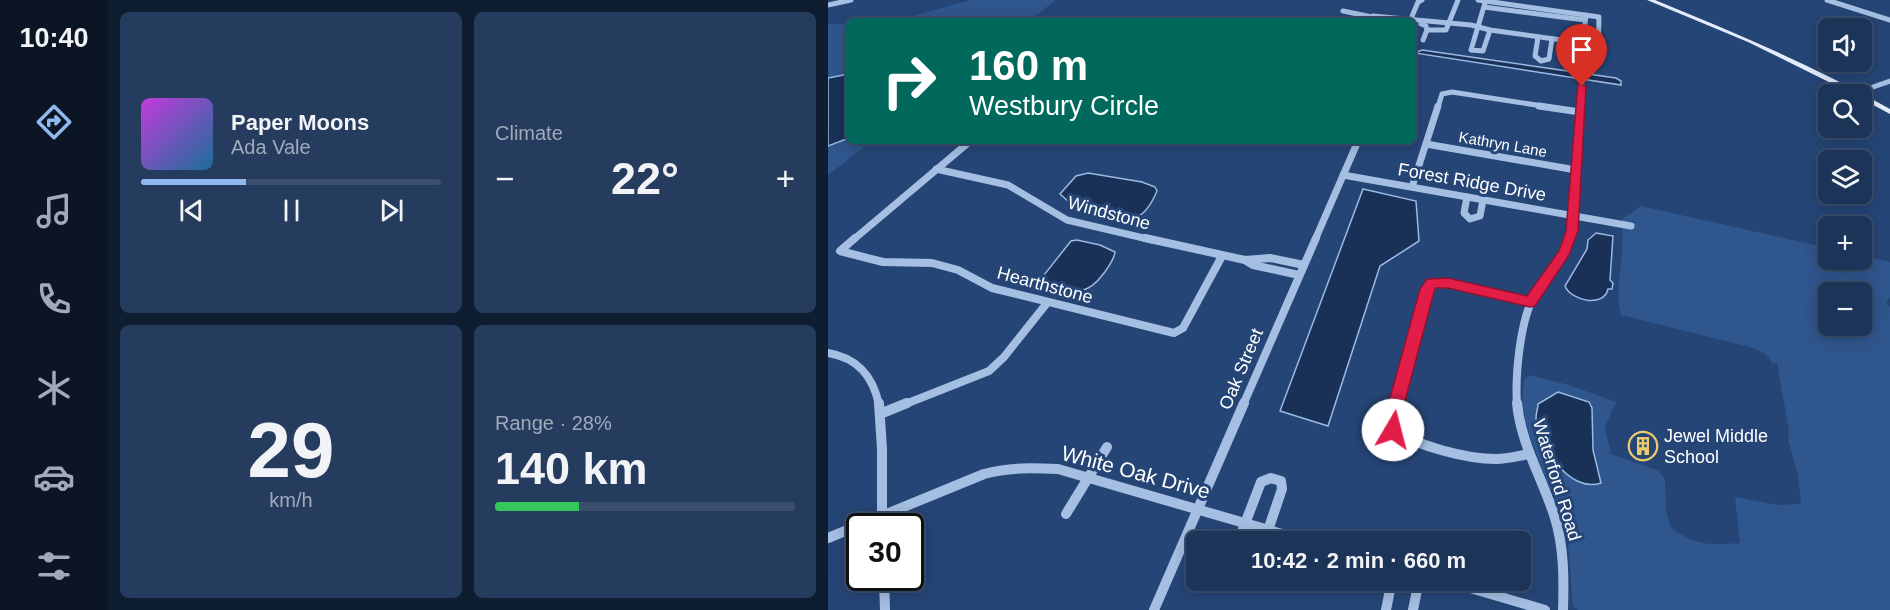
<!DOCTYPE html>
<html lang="en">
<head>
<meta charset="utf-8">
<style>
  body { margin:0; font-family:Arial,sans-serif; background:#253c5e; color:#f1f3f6; height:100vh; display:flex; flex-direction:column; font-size:22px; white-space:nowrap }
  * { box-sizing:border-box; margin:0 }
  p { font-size:20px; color:#a0aaba }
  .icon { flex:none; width:33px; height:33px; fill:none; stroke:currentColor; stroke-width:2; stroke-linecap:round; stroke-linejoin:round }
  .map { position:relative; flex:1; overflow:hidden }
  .panel { display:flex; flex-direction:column; gap:12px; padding:12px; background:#0f1d30; width:720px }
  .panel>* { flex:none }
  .banner { position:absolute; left:18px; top:18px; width:570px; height:126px; border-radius:9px; box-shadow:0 3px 15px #0003,0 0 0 2px #3a4f6e; background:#00695c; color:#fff; overflow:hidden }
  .tools { position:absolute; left:990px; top:18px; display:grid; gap:12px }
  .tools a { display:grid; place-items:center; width:54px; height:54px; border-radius:9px; background:#1c3458; box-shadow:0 3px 15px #0003,0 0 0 2px #3a4f6e; font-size:30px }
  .speed { position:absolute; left:18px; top:513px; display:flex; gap:12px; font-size:30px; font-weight:700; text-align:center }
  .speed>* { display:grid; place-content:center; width:78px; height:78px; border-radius:50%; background:#1c3458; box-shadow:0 3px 15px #0003,0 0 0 2px #3a4f6e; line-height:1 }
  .speed .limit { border:3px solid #111; border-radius:9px; background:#fff; color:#111 }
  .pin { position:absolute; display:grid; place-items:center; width:51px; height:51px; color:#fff; margin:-62px -26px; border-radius:50% 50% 50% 0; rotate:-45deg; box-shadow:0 0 6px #0007 }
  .pin .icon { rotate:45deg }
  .me { position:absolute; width:66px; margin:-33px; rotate:8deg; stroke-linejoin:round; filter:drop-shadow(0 0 4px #0008) }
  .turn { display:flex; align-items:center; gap:21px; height:126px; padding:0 24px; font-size:27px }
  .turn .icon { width:78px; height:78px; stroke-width:2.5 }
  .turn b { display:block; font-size:42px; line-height:51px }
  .big { font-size:45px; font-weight:700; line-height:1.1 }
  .panel .widget { flex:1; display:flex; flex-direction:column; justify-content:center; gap:9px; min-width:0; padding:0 21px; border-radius:9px; background:#253c5e }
  .panel .dial { align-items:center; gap:0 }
  .dial b { font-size:78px; line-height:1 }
  .song { display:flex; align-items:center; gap:18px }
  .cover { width:72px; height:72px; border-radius:9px; background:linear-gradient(135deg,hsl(290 70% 55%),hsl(200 70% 35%)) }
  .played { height:6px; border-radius:3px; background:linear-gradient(90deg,#90b9f0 35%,#3a4f6e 35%) }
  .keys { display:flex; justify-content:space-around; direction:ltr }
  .heat { display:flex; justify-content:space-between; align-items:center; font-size:33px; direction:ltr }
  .charge { height:9px; border-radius:4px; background:linear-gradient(90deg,#34c759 28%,#3a4f6e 0) }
  .panel .tiles { flex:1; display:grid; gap:12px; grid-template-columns:repeat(2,1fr) }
  .trip { position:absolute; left:358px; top:531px; width:345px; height:60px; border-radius:9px; background:#1c3458; box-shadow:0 3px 15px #0003,0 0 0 2px #3a4f6e; font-weight:700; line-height:60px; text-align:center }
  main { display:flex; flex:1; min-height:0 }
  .menu { display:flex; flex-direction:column; width:108px; justify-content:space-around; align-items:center; background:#0b1523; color:#a0aaba }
  .menu .icon { width:42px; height:42px }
  .menu .on { color:#90b9f0 }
  .menu b { font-size:27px; color:#f1f3f6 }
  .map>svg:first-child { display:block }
  .green { fill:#2f568d; fill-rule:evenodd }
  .water { fill:#193157; stroke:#9ab9e3; stroke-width:1.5 }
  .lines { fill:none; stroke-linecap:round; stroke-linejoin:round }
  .minor-far3 { stroke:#a5bfe2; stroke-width:5 }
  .minor-far2 { stroke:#a5bfe2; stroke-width:7 }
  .minor-far1 { stroke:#a5bfe2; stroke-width:8 }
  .minor { stroke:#a5bfe2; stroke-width:10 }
  .major { fill:#e4ecfc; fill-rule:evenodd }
  .route { fill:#e11d48; stroke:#92132f; stroke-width:1.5 }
  .labels { text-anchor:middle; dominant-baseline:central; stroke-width:6; stroke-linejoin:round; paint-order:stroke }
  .far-street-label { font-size:15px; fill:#fff; stroke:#254576 }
  .street-label { font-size:18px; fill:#fff; stroke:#254576 }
  .poi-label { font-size:18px; fill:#fff; stroke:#254576; text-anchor:start }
  .near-street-label { font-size:21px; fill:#fff; stroke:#254576 }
</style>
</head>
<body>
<main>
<nav class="menu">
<b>10:40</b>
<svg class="icon on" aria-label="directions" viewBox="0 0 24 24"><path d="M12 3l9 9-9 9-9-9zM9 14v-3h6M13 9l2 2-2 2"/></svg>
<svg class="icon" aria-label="music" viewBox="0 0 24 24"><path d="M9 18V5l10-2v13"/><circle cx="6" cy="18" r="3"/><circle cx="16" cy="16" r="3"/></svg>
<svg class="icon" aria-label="phone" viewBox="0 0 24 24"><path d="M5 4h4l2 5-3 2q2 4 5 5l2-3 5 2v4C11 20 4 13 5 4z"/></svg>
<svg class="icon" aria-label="climate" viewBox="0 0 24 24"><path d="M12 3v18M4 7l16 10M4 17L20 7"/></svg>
<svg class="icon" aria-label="car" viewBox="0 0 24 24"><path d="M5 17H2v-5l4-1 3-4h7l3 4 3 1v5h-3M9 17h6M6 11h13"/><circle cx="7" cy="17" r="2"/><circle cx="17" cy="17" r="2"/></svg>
<svg class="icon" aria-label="filters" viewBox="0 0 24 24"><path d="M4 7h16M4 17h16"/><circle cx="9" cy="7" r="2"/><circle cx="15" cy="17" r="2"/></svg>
</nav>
<section class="panel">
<div class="tiles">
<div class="widget">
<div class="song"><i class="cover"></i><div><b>Paper Moons</b><p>Ada Vale</p></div></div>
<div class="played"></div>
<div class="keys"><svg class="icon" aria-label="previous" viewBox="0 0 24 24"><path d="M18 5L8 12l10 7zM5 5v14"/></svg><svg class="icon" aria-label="pause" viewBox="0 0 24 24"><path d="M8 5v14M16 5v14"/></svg><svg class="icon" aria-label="next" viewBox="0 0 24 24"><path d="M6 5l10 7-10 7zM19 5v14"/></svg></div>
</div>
<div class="widget"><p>Climate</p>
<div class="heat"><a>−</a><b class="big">22°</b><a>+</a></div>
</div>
<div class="widget dial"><b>29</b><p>km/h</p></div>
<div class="widget"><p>Range · 28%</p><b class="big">140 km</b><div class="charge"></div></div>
</div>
</section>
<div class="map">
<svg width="1062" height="610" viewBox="0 0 1062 610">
  <rect width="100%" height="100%" fill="#254576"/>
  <!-- green -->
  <g class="green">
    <path d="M143,0H228L201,21H66Z"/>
    <path d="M0,24H21V141H44L0,175Z"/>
    <path d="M813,206L1000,248V260H1034V256L1062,262V298L1058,301L1062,307V610H750L745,606L739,532L701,434L694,406L696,380L701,375L741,385L788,402L777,427L783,454L831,471L837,480L838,510L843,528C871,546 879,545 912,543L907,497L950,505L973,504L970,476L960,439L961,431L949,363H944L938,354L926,348L793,315C785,291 799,249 793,220ZM1000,292H1034V326H1000Z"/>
  </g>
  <!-- water -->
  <g class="water">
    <path d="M594,50L788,78L793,81V85L587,53Z"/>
    <path d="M21,74V138L0,146V78Z"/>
    <path d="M260,173L314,182L327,187L329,191C308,240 289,206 269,216L268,212L241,202L232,194L248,176Z"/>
    <path d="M535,189L588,201L591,241L552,266L500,426L452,411Z"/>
    <path d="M768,233L785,236L782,280L785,283L784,289H780C776,308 743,301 737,286L759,249L760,240Z"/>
    <path d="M249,240L272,245L287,252C286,260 281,266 276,273C255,302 241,289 212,280L243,241Z"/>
    <path d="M730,392L761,402L764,408L765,450L773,483C741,494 711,445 708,418C708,413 710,408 710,404Z"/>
  </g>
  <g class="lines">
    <!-- minor-far3 -->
    <g class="minor-far3">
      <path d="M999,0L1062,20"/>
      <path d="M657,3L643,50L655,51L662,30"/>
      <path d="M0,5L23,0"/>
      <path d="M656,7L757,20"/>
      <path d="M515,11L549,18"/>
      <path d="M545,16L643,25L662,30L755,43V56L770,57L771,17L650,0"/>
      <path d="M582,21L590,2L594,0"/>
      <path d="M593,24L598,26L599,30H618L630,0"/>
      <path d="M710,37L707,56L713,61L721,59L724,39"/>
      <path d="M595,40L599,30"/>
      <path d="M755,43L758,15"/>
      <path d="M1028,93L1062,81"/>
      <path d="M610,107L614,94L624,92L721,107"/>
      <path d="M752,107L754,85"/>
    </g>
    <!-- minor-far2 -->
    <g class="minor-far2">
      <path d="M711,106L752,112"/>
      <path d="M598,144L748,170"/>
      <path d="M108,169L180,185L239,220L324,240"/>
      <path d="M515,175L803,226"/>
      <path d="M584,187L610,106"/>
      <path d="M639,197L636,213L642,219L652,216L655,200"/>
      <path d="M25,240L140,143"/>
      <path d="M487,240L530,141"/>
      <path d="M742,240L753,106"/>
    </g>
    <!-- minor-far1 -->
    <g class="minor-far1">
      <path d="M27,238L12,251L55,262L104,263L130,270L164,288L346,333L355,328L394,256"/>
      <path d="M317,238L417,260L442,258L476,265"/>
      <path d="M417,260L425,265L471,275"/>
      <path d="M0,353C30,358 45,376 51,405"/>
      <path d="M75,405L161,371L176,357L219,303"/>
      <path d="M415,405L488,238"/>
      <path d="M569,405L599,289L604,283H620L702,302"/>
      <path d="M689,405C687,375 692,320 707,294C717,274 734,259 742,238"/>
    </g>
    <!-- minor -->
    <g class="minor">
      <path d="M51,403L54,449V526"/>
      <path d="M569,403L564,422L565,430C590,446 638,459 668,459C679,459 690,456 701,454"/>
      <path d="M689,403C693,445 715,479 727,518C736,547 736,579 735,610"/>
      <path d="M52,414L79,403"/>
      <path d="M238,514L279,447"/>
      <path d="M0,538L156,474C181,467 205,468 230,469L482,542"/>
      <path d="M410,542L433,482L443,478L453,481L454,489L436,542"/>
      <path d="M56,578L57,610"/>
      <path d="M405,580L408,582L418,580"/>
      <path d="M615,580L717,610"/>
      <path d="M326,610L416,403"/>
      <path d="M558,610L564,580"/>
      <path d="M585,610L591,580"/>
    </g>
    <!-- major -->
    <path class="major" d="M819,0H827C907,33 987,66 1062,109V114L1034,99V94H1025L920,42Z"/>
  </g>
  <!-- route -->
  <path class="route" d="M750,83L758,86L750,231L741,255L707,306L702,307L620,288H607L573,416L571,435L565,437L559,435L557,416L592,289L599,279L620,278L699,296L731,251L738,231Z"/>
  <!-- icons -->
  <defs>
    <g id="building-ring" transform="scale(1.5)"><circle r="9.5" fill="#254576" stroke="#eccb6a" stroke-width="1.5"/><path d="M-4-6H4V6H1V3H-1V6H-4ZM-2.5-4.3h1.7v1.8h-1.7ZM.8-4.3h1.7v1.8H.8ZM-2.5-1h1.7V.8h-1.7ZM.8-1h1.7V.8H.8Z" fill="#eccb6a"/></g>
  </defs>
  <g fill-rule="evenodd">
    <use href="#building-ring" x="815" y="446"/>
  </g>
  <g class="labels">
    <!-- far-street labels -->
    <g class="far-street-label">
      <text transform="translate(675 144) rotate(10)">Kathryn Lane</text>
    </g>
    <!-- street labels -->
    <g class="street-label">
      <text transform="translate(644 182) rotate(10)">Forest Ridge Drive</text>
      <text transform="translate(281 213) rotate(15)">Windstone</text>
      <text transform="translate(217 285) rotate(15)">Hearthstone</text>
      <text transform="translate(413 369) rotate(-67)">Oak Street</text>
      <text transform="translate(729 480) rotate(73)">Waterford Road</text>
    </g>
    <!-- poi labels -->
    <g class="poi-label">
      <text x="836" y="436">Jewel Middle<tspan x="836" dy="21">School</tspan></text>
    </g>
    <!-- near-street labels -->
    <g class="near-street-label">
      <text transform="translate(308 472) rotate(15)">White Oak Drive</text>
    </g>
  </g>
</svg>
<div class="tools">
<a><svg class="icon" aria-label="sound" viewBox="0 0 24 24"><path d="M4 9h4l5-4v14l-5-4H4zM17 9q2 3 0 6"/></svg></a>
<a><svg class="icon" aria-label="search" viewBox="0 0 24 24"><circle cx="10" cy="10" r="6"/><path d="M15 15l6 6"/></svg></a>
<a><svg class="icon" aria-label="layers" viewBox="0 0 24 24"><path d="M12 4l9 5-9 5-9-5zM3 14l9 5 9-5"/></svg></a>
<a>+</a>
<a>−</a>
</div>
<div class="speed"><div class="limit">30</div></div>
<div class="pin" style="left:754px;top:86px;background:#d93025"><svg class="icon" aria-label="arrive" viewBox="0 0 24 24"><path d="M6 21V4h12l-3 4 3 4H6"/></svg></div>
<svg class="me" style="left:565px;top:430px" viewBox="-20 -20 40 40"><circle r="19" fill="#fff"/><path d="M0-13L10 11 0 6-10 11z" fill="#e11d48"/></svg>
<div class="trip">10:42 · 2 min · 660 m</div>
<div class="banner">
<div class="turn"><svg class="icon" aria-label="right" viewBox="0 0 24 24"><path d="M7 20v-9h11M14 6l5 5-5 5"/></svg><div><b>160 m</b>Westbury Circle</div></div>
</div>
</div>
</main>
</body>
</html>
